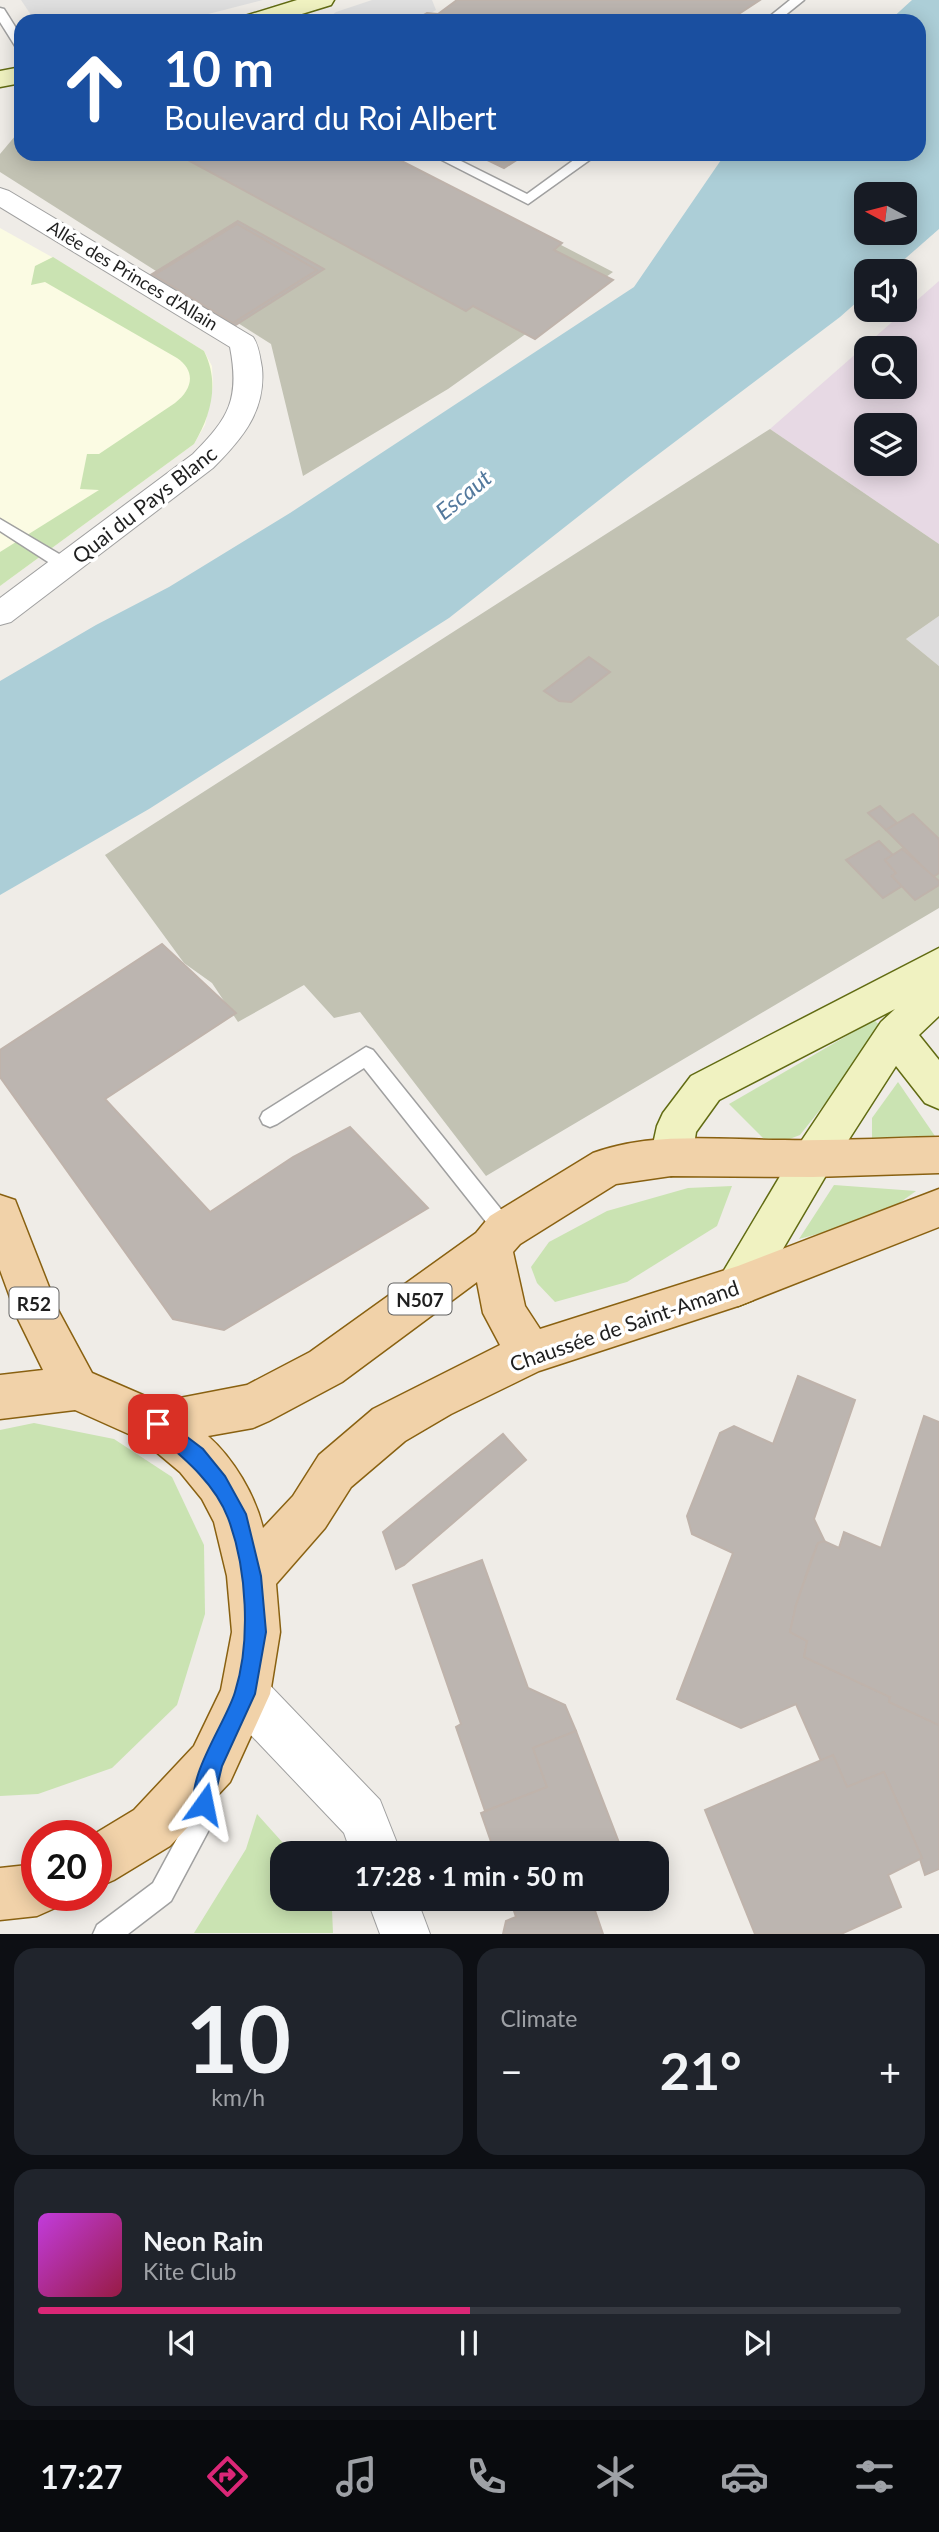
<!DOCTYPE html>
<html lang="en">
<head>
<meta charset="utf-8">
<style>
  body { margin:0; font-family:Lato,sans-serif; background:#20242c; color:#f1f3f6; height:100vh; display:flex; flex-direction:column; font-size:26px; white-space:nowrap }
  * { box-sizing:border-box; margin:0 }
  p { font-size:23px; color:#9ea1a6 }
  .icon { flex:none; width:38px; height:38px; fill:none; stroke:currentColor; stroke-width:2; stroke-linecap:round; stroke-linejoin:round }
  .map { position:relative; height:1934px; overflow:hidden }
  .drawer { display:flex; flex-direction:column; gap:14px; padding:14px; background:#0d0f14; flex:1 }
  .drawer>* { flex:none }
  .hud { position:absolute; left:14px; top:14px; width:912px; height:147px; border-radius:21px; box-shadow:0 4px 18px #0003; background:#1a4fa0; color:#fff; overflow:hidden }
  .needle { width:46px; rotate:277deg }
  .controls { position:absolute; left:854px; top:182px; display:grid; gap:14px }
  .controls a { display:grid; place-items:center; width:63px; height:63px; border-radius:14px; background:#171b24; box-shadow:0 4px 18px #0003; font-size:35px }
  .speed { position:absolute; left:21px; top:1820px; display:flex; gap:14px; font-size:35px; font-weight:700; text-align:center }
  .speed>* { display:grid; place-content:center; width:91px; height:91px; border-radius:50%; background:#171b24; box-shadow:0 4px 18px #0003; line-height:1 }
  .speed .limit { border:10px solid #d22; background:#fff; color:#111 }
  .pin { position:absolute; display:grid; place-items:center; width:60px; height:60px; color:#fff; margin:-30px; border-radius:14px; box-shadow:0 4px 10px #0006 }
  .me { position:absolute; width:77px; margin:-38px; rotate:12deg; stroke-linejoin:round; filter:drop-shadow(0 0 5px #0008) }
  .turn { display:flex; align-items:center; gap:24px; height:147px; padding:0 35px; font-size:32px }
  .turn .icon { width:91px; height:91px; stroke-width:2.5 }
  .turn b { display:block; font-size:49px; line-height:60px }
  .big { font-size:52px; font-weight:700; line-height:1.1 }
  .drawer .widget { flex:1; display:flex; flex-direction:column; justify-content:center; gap:10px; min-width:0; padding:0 24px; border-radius:21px; background:#20242c }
  .drawer .dial { align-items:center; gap:0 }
  .dial b { font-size:91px; line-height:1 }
  .song { display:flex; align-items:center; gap:21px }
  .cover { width:84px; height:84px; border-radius:10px; background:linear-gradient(135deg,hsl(290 70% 55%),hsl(340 70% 35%)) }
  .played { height:7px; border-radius:4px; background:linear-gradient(90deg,#db2777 50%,#363941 50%) }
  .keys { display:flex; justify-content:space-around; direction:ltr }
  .heat { display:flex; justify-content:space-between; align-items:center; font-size:38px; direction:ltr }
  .drawer .tiles { flex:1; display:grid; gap:14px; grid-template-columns:1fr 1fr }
  .widget:last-child { grid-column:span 2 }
  .trip { position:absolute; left:270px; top:1841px; width:399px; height:70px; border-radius:21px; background:#171b24; box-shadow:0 4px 18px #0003; font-weight:700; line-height:70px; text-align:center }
  .menu { display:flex; height:112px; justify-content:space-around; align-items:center; background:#090b0e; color:#9ea1a6 }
  .menu .icon { width:49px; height:49px }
  .menu .active { color:#db2777 }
  .menu b { font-size:32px; color:#f1f3f6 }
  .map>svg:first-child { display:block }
  .residential { fill:#dddcdc }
  .industrial { fill:#e7d9e4; fill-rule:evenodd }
  .education { fill:#fbfbe3 }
  .construction { fill:#c2c2b3 }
  .grass { fill:#cae3b2 }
  .parking { fill:#dfdfdf }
  .water { fill:#acced7; fill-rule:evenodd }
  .building { fill:#bcb5b0; stroke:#bfb3ab; stroke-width:2 }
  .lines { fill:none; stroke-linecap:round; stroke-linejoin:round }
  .lane-casing { stroke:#a0a0a0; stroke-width:3 }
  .street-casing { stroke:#a0a0a0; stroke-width:2 }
  .secondary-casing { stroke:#616b12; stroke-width:3 }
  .primary-casing { stroke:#896111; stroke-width:3 }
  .lane { fill:#fff; fill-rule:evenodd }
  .street { fill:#fff; fill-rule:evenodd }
  .secondary { fill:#f0f2c1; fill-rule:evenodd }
  .primary { fill:#f1d2a9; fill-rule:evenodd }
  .route { fill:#1a73e8; stroke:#114b97; stroke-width:2 }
  .labels { text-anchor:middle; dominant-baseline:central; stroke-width:7; stroke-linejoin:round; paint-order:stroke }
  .far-street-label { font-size:18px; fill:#1f1f1f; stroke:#fff }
  .shield { fill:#fff; stroke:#626262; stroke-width:2 }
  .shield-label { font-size:19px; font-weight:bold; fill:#1f1f1f }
  .street-label { font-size:21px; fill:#1f1f1f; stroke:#fff }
  .water-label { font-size:23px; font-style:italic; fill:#53799d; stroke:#fff }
</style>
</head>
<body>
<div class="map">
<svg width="939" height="1934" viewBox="0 0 939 1934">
  <rect width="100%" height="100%" fill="#efece7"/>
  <!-- residential -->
  <path class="residential" d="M939,616V666L906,639Z"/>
  <!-- industrial -->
  <path class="industrial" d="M939,281V544L770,429ZM866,348H905V387H866ZM866,425H905V464H866Z"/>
  <!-- education -->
  <path class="education" d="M0,228L59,261L204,351L212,366L213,386L205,425L194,444L0,586Z"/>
  <!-- construction -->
  <g class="construction">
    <path d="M21,129V154H386L613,272L448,389L303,476L271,344L0,172V154Z"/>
    <path d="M770,429L939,544V616L906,639L939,666V908L486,1176L360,1012L334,1018L304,985L238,1022L212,983L184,963L105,855Z"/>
  </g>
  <!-- grass -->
  <g class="grass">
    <path d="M53,257L204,351C220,383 211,415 194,444L0,586V552L99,490L80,489L87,454H99L175,403C193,389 196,371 177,358L45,282L31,285L35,266Z"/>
    <path d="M874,1020L884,1029L800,1135L771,1146L729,1104Z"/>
    <path d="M898,1082L937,1139H872V1118Z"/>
    <path d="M834,1185L916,1191L880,1217L799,1239Z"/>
    <path d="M732,1186L717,1226L627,1282L555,1302L537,1283L531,1267L549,1242L607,1211L688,1188Z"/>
    <path d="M34,1423L114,1439L172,1477L204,1545L205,1614L177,1705L112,1768L38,1794L0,1796V1430Z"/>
    <path d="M257,1814L292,1853H282V1899H325L332,1910L333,1933H194L246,1849Z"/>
  </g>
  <!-- parking -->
  <g class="parking">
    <path d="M21,0H263L181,21H35Z"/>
    <path d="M372,0H432L436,10L417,21H325L336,12Z"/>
  </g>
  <!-- water -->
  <path class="water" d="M912,0H939V229L891,271H866V294L840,317L631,475L449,618L149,809L0,895V681L96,625L169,587L290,513L634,287L721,160L728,154H919V21H889ZM866,194H905V233H866Z"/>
  <!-- building -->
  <g class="building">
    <path d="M457,0H760L728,21H414L427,13L438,14Z"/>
    <path d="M177,154H388L562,243L554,250L613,280L535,339L473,306L466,311Z"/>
    <path d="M475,154H526L504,168Z"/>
    <path d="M238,221L324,269L234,326L149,276Z"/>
    <path d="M237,224L317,270L233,323L154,275Z"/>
    <path d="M589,657L610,672L571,702L559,701L544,691Z"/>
    <path d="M880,806L897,823L886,830L868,813Z"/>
    <path d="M913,814L939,839V873L933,877L886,830Z"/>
    <path d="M879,841L893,855L885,860L896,873L892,876L902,886L883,898L846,860Z"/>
    <path d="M902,849L939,881V885L915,900L892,876L896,873L885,860Z"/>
    <path d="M162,944L236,1013L105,1099L210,1212L293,1157L350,1127L428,1208L224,1330L173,1319L0,1077V1050Z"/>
    <path d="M798,1376L855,1400L814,1519L825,1542L818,1543L811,1560L796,1605L790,1632L807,1641L804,1657L890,1697L889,1702L939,1725V1869L925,1875L920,1859L922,1858L884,1772L847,1787L833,1755L821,1761L796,1704L741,1728L677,1699L733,1553L692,1534L687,1516L720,1433L734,1426L773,1444Z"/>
    <path d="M924,1416L939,1422V1725L889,1702L890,1697L804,1657L807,1641L790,1632L796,1605L818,1543L824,1541L839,1548L844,1532L881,1548Z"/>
    <path d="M503,1434L526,1460L404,1565L396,1569L383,1532Z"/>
    <path d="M482,1560L528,1688L565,1705L576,1731L533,1748L547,1787L485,1811L456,1727L461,1724L413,1585Z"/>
    <path d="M576,1731L623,1853H495L481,1813L547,1787L533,1748Z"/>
    <path d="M833,1755L847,1787L884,1772L922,1858L888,1875L901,1907L841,1934H755L705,1810Z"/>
    <path d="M510,1899H591L603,1934H503L506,1921L516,1917Z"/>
  </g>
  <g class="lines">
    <!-- lane casing -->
    <g class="lane-casing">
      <g id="lane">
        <path d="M790,0H804L778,21H764Z"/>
        <path d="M0,8L4,9L21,36V50L17,49L0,22Z"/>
        <path d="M430,154H447L527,194L582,154H598L528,204Z"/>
        <path d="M0,519L71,561L73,565L71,569H59L0,531Z"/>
        <path d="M366,1047L373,1050L512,1223L516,1230L512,1237L505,1240L498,1237L364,1068L277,1124L270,1127L263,1124L260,1118L263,1112Z"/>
        <path d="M207,1775L216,1779L220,1788L212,1824L171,1901L128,1934H93L97,1925L153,1883L187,1820L198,1779Z"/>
      </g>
    </g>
    <!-- street casing -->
    <g class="street-casing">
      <g id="street">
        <path d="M0,188L9,191L253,337C259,346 260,357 262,368C266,411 242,439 213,468L11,622L0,625V598L193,454C229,418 240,399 230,347L0,207Z"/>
        <path d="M245,1670L262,1677L380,1800L401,1853H351L344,1833L228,1711L221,1694L228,1677Z"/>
        <path d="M367,1899H417L430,1934H380Z"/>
      </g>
    </g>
    <!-- secondary casing -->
    <g class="secondary-casing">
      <g id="secondary">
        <path d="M297,0H334L331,5L279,21H242L245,16Z"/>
        <path d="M21,67V83L0,87V71Z"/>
        <path d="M939,948V1016L919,1035L939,1060V1109L925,1103L896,1066L828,1172L753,1300L738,1306L723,1300L716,1286L723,1272L798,1146L881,1022L895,1009L719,1100L696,1132L692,1158L686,1171L671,1176L656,1171L650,1158L657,1126L663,1113L691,1076Z"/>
      </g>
    </g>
    <!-- primary casing -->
    <g class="primary-casing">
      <g id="primary">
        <path d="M939,1137V1173L813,1177L671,1176L616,1184L520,1244L513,1252L525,1306L540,1329L738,1266L939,1189V1227L738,1306L539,1371L451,1414L405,1441L351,1487L325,1528L276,1584L280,1632L270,1694L230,1782L170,1846L114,1880L96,1888V1836H91L134,1810L194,1746L221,1690L232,1632L227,1576L214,1522L202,1499L180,1472L142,1440L75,1410L0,1419V1375L43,1370L18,1319L0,1270V1195L15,1200L58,1310L92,1373L159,1402L247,1385L310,1352L476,1233L490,1216L593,1153C652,1131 723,1140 784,1140C836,1141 887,1138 939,1137ZM477,1282L483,1313L500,1345L373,1409L319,1455L293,1496L263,1528C255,1495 234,1459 208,1436L253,1428L269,1421L342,1382Z"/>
        <path d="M37,1864V1895H61L55,1908L37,1916L0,1920V1868Z"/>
      </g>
    </g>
    <!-- lane -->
    <use href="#lane" class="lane"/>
    <!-- street -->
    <use href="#street" class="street"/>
    <!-- secondary -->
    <use href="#secondary" class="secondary"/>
    <!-- primary -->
    <use href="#primary" class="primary"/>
  </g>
  <!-- route -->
  <path class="route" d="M158,1415L203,1449L225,1476L246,1514L261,1576L266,1632L255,1694L222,1766L211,1812L204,1815L196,1812C183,1780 226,1723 235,1692C251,1641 247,1568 228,1518C214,1481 180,1455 151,1430L148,1424L151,1418Z"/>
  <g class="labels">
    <!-- far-street labels -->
    <g class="far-street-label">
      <text transform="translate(133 275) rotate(31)">Allée des Princes d'Allain</text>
    </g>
    <!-- shield labels -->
    <g class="shield">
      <rect x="388.5" y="1283.5" width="63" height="31" rx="5"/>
      <rect x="9.5" y="1287.5" width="49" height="31" rx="5"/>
    </g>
    <g class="shield-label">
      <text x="420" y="1299">N507</text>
      <text x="34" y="1303">R52</text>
    </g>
    <!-- street labels -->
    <g class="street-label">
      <text transform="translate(144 504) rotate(-38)">Quai du Pays Blanc</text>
      <text transform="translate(624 1325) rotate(-19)">Chaussée de Saint-Amand</text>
    </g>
    <!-- water labels -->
    <g class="water-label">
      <text transform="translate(463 494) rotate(-39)">Escaut</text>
    </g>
  </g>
</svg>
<div class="controls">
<a><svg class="needle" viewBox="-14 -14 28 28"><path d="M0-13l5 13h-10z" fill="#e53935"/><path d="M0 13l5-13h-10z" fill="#9ea1a6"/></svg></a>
<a><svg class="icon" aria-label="sound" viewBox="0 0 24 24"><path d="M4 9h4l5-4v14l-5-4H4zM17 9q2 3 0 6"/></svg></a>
<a><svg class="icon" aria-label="search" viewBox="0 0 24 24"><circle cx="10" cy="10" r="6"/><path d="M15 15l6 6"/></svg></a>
<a><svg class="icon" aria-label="layers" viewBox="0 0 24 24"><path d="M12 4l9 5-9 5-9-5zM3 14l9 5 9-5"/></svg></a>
</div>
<div class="speed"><div class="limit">20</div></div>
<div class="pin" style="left:158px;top:1424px;background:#d93025"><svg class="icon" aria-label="arrive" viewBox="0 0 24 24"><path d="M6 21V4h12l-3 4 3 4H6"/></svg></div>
<svg class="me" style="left:204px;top:1804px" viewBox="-20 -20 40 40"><path d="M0-17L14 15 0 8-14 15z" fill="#1a73e8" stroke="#fff" stroke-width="4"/></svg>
<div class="trip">17:28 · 1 min · 50 m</div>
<div class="hud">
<div class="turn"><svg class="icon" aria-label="ahead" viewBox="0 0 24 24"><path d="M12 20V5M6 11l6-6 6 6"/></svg><div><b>10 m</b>Boulevard du Roi Albert</div></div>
</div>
</div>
<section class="drawer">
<div class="tiles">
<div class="widget dial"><b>10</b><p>km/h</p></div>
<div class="widget"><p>Climate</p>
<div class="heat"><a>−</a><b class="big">21°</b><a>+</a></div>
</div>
<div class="widget">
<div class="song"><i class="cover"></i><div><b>Neon Rain</b><p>Kite Club</p></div></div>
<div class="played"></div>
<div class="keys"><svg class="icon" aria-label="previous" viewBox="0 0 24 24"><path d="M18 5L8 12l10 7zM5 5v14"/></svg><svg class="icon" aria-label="pause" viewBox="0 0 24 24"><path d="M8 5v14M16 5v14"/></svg><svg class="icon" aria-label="next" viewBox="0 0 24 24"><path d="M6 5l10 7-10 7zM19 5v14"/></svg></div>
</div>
</div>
</section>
<nav class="menu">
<b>17:27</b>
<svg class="icon active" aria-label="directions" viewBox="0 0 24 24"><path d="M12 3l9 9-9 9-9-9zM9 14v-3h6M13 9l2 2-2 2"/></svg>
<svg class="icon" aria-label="music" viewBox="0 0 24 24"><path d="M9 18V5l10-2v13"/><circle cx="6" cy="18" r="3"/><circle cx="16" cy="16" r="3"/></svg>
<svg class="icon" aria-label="phone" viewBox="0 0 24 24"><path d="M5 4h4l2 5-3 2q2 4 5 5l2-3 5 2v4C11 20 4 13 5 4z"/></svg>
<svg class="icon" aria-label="climate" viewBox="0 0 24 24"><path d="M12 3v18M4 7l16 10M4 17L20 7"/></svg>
<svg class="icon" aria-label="car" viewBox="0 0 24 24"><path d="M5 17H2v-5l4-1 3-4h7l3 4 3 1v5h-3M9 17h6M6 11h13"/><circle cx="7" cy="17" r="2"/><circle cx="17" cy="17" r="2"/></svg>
<svg class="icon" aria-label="filters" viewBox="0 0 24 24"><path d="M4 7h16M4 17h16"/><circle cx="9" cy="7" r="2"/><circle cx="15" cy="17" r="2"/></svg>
</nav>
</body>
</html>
